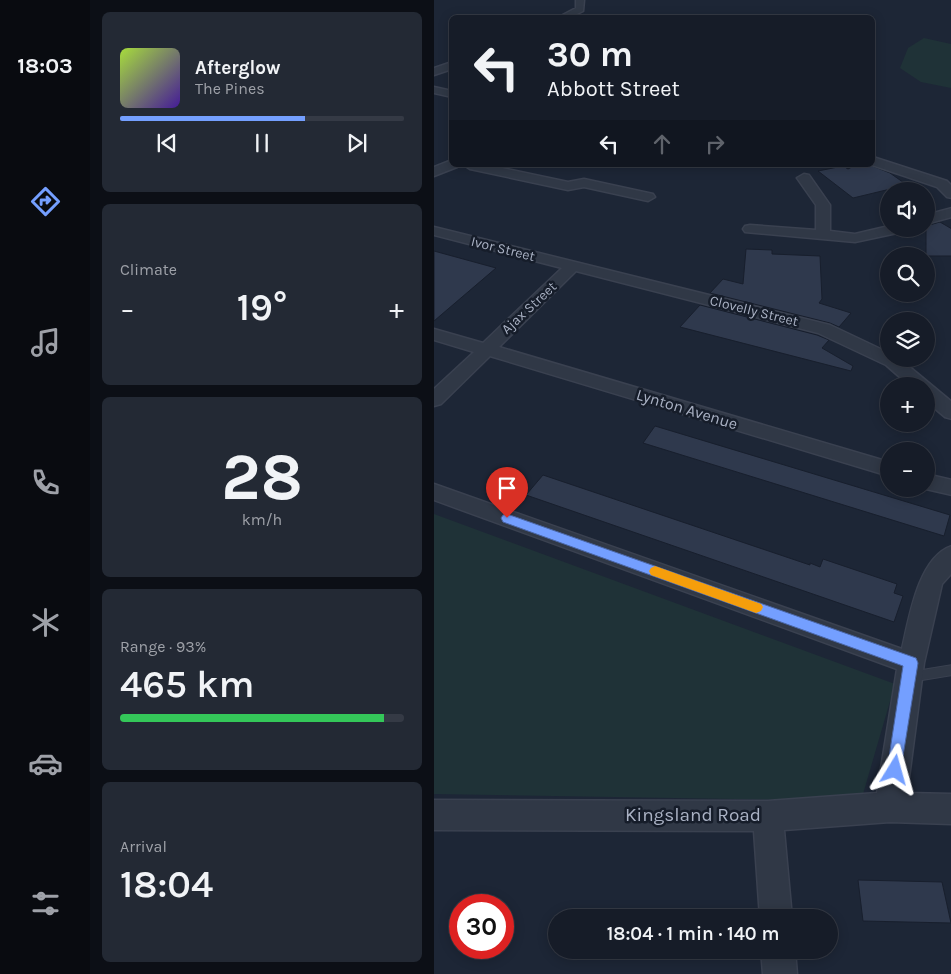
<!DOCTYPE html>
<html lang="en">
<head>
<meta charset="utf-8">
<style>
  body { margin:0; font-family:Karla,sans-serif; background:#232934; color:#f1f3f6; height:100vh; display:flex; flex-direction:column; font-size:19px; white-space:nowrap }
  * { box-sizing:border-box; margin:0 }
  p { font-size:16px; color:#9ea1a8 }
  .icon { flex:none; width:28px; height:28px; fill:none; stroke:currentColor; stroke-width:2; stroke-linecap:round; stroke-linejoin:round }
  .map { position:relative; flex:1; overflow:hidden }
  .panel { display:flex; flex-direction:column; gap:12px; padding:12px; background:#0c0f16; width:344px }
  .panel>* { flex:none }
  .banner { position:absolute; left:15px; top:15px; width:426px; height:152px; border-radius:8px; box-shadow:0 2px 12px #0003,0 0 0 1px #353a45; background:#161c28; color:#f1f3f6; overflow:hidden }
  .buttons { position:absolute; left:446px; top:182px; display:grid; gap:10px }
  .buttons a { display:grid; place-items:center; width:55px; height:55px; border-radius:50%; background:#161c28; box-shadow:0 2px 12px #0003,0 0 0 1px #353a45; font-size:25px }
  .speed { position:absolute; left:15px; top:894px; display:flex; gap:10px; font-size:25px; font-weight:700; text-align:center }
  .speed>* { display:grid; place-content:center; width:65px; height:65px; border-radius:50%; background:#161c28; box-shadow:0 2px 12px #0003,0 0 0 1px #353a45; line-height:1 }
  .speed .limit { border:8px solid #d22; background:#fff; color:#111 }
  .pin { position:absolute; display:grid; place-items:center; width:42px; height:42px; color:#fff; margin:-51px -21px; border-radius:50% 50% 50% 0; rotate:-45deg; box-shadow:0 0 5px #0007 }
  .pin .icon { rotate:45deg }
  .me { position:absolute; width:55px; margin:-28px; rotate:8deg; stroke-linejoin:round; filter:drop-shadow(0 0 4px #0008) }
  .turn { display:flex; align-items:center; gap:18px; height:105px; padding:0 15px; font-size:22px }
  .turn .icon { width:65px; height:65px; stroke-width:2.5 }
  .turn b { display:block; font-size:35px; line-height:42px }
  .lanes { display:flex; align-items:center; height:48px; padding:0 15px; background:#0003; justify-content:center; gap:25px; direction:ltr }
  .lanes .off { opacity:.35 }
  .big { font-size:38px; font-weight:600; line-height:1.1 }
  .panel .card { flex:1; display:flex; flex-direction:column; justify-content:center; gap:8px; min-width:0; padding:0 18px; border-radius:8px; background:#232934 }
  .panel .dial { align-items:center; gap:0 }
  .dial b { font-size:65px; line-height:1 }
  .song { display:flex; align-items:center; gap:15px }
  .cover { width:60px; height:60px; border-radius:8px; background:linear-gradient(135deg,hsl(80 70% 55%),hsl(260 70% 35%)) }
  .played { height:5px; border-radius:2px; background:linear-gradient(90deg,#749fff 65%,#353a45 65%) }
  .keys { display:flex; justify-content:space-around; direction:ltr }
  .heat { display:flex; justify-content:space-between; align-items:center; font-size:28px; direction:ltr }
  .charge { height:8px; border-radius:4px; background:linear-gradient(90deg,#34c759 93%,#353a45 0) }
  .trip { position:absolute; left:114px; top:909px; width:290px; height:50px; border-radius:25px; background:#161c28; box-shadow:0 2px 12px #0003,0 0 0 1px #353a45; font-weight:600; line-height:50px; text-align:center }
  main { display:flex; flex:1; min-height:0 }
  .tab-bar { display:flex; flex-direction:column; width:90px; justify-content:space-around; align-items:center; background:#090b10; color:#9ea1a8 }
  .tab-bar .icon { width:35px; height:35px }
  .tab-bar .on { color:#749fff }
  .tab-bar b { font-size:22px; color:#f1f3f6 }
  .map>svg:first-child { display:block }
  .green { fill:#1f3237 }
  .building { fill:#2f394d; stroke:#181f2d }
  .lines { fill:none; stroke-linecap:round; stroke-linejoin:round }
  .lane-casing { stroke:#3a4150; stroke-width:2 }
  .street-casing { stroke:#3a4150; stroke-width:3 }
  .lane { fill:#303846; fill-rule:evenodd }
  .street { fill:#303846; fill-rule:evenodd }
  .route { fill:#749fff; stroke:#4b67a6 }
  .slow { fill:#f59e0b }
  .labels { text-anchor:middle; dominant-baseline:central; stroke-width:5; stroke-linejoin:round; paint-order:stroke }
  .far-street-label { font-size:14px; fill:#aab2c4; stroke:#161d2a }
  .street-label { font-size:16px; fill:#aab2c4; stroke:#161d2a }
  .near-street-label { font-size:19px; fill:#aab2c4; stroke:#161d2a }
</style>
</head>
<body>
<main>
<nav class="tab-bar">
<b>18:03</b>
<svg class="icon on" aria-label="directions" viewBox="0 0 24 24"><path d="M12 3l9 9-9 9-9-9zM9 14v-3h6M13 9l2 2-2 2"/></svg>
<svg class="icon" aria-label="music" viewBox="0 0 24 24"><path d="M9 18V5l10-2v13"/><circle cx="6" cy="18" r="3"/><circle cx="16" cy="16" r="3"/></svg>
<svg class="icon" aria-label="phone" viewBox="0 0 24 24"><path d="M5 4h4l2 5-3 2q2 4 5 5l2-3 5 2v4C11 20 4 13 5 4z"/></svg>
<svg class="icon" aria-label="climate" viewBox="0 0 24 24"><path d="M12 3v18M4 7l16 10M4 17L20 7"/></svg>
<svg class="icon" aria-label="car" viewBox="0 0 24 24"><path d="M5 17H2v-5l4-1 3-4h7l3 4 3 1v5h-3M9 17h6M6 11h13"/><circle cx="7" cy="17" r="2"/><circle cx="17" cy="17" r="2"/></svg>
<svg class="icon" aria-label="filters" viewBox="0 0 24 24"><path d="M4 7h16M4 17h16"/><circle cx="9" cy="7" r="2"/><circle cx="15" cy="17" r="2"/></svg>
</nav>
<section class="panel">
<div class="card">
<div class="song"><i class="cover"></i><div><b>Afterglow</b><p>The Pines</p></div></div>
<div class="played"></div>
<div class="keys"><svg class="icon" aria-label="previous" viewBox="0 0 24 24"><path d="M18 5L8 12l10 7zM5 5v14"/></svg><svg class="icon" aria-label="pause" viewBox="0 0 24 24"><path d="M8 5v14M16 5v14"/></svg><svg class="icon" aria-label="next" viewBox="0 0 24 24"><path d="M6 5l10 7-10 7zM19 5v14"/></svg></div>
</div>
<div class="card"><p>Climate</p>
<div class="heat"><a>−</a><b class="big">19°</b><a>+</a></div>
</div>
<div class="card dial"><b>28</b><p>km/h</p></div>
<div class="card"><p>Range · 93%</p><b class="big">465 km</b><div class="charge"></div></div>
<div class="card"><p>Arrival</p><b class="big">18:04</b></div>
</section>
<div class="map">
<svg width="518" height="974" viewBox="0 0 518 974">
  <rect width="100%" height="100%" fill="#1d2636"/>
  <!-- green -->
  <g class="green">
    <path d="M490,38L517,44V88L487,82L466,68L474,48Z"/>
    <path d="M0,514L461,684L427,801L0,794Z"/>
  </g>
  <!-- building -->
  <g class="building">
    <path d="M422,165H436L456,173L473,185L419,198L384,171L409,166L414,169Z"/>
    <path d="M506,222L518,229V256H492V226Z"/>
    <path d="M312,249L338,250V254L386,256L388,299L385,303L417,313L405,327L396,323L276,293L289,279L309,284Z"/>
    <path d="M0,251L62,268L0,321Z"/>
    <path d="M266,305L383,335L395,340L388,348L419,366L417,371L246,327Z"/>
    <path d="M221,426L516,515L510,536L209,443Z"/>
    <path d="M109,475L376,565V563L386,567L389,559L463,584L460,593L469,596L460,622L92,495Z"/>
    <path d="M424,880L508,882L517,923L429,921Z"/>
  </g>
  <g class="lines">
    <!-- lane casing -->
    <g class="lane-casing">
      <path id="lane" d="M518,665V675L476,682L472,681L470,677L472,673L476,672Z"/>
    </g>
    <!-- street casing -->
    <g class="street-casing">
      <g id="street">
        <path d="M142,0H150L149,11L135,18H123L142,8Z"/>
        <path d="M18,62V69L0,75V68Z"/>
        <path d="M0,87L18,91V97L0,93Z"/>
        <path d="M439,157L513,181L518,186V198L513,197L503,187L438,165Z"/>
        <path d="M18,160V165H24L23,167L0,176V167Z"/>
        <path d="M30,165H54L134,182L150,179L219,194L221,197L214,201L150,187L134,190L36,169Z"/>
        <path d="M370,174L375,175L396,205V231L421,234L455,226V229H470L468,232L421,242L311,232L309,229L311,226L316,225L382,230V205L363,178Z"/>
        <path d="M518,208V217L492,224V215Z"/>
        <path d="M0,227L396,325L455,353V359H466L518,402V419L511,417L492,401V386H476L452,365L384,333L142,271L65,347L455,462V476L56,356L7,404L0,406V389L40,352L0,340V329L49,343L128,268L0,235Z"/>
        <path d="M492,474L518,480V495L492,489Z"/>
        <path d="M0,484L468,649C475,619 484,557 518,546V573L508,584L490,663L473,793L518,794V824L456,822L350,830L358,918H326L320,831L0,830V800L334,801L443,793L463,669L0,500Z"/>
        <path d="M327,950H361L363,974H329Z"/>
      </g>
    </g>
    <!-- lane -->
    <use href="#lane" class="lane"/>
    <!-- street -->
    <use href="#street" class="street"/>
  </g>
  <!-- route -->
  <path class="route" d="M73,514L482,658L484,663L466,775L461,777L456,775L453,770L469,666L69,522L67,518L69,515Z"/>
  <!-- slow -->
  <path class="slow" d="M221,566L327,604L329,607L327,611L322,613L217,575L215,571L217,568Z"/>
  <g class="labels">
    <!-- far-street labels -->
    <g class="far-street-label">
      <text transform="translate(69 249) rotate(14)">Ivor Street</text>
      <text transform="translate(95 308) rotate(-43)">Ajax Street</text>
      <text transform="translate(320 311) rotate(14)">Clovelly Street</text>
    </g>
    <!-- street labels -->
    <g class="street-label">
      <text transform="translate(253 409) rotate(17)">Lynton Avenue</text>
    </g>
    <!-- near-street labels -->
    <g class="near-street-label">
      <text x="259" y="815">Kingsland Road</text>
    </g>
  </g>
</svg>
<div class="buttons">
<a><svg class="icon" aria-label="sound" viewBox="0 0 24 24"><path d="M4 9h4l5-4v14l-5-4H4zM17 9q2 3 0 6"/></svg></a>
<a><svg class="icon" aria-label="search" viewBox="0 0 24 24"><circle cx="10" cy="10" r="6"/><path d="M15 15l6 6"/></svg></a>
<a><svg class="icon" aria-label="layers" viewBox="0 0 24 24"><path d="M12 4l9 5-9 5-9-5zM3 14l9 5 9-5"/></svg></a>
<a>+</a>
<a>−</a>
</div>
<div class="speed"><div class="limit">30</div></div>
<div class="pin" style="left:73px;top:518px;background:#d93025"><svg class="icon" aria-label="arrive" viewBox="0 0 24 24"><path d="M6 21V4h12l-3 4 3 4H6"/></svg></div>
<svg class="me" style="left:461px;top:770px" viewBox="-20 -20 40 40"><path d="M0-17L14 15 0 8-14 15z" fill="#749fff" stroke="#fff" stroke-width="4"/></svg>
<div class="trip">18:04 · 1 min · 140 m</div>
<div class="banner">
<div class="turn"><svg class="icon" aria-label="left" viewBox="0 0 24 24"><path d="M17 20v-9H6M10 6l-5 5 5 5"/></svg><div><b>30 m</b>Abbott Street</div></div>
<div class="lanes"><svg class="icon" aria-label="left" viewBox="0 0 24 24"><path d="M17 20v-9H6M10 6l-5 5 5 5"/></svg><svg class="icon off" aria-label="ahead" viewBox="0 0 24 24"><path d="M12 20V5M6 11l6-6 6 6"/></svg><svg class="icon off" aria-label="right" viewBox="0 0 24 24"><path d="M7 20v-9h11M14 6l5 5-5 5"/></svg></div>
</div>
</div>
</main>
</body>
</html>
